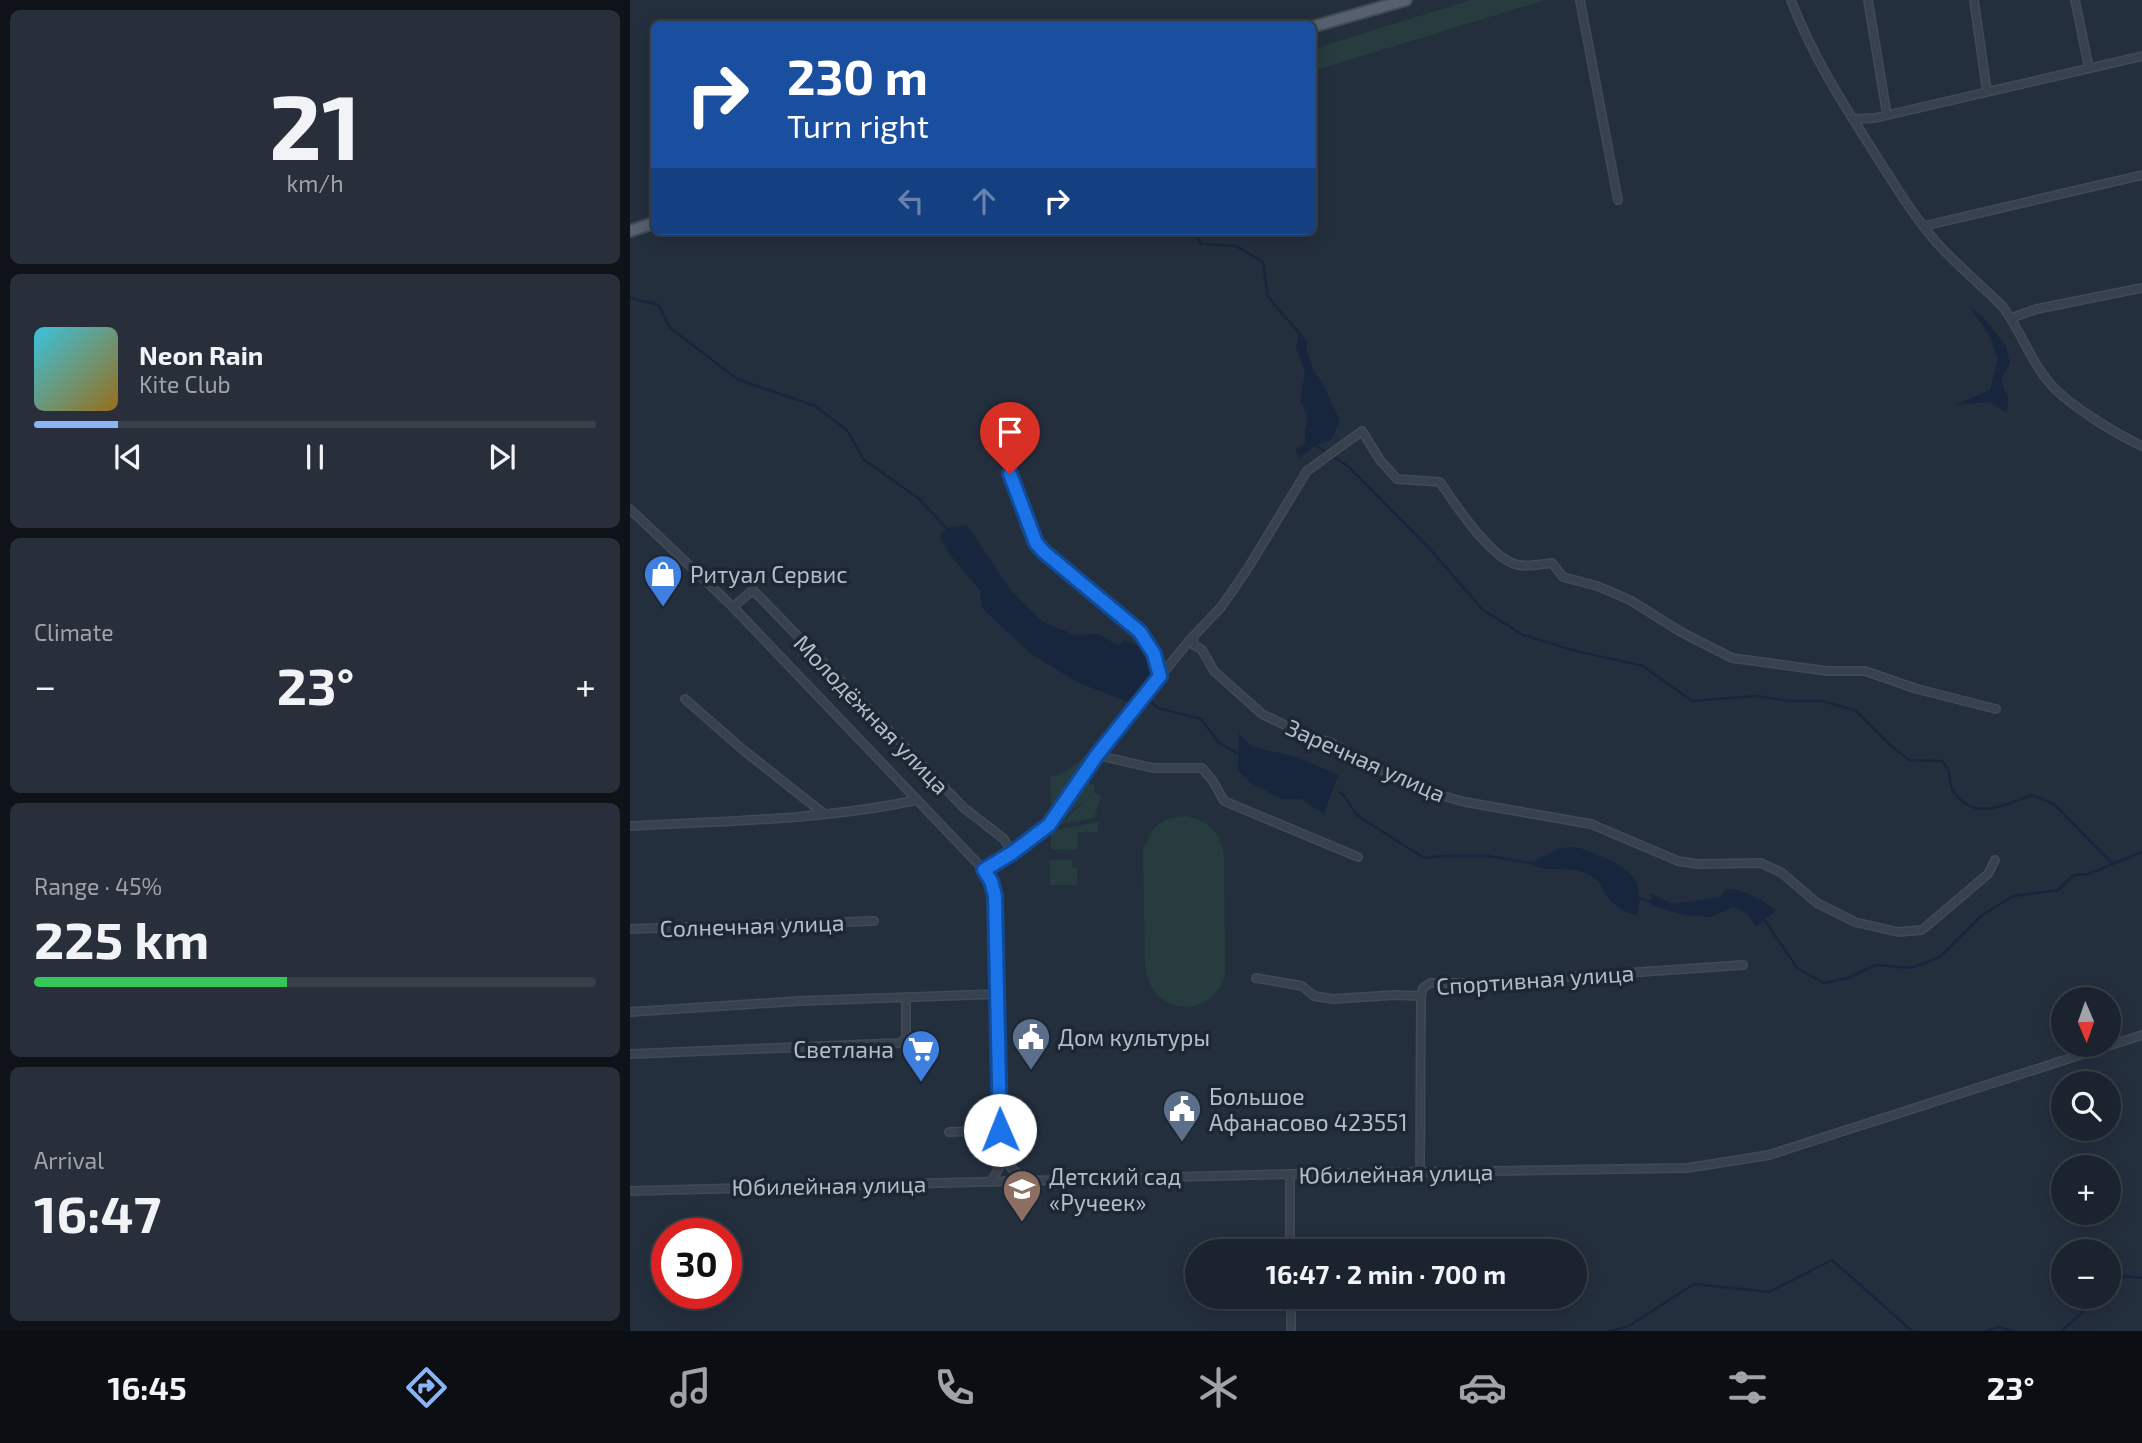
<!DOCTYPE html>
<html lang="en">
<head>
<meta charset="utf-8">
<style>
  body { margin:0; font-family:"Exo 2",sans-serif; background:#282f3a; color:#f1f3f6; height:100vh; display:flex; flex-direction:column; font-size:26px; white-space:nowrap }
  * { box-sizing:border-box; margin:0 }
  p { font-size:23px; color:#a0a4aa }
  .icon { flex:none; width:38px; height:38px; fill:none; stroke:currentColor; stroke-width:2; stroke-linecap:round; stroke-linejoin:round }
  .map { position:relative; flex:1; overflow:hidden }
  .side { display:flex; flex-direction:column; gap:10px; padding:10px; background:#0f1319; width:630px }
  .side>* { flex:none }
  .hud { position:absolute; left:21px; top:21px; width:665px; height:214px; border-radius:10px; box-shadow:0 4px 18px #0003,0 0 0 2px #39404a; background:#1a4fa0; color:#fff; overflow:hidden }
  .needle { width:46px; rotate:178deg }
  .buttons { position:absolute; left:1421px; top:987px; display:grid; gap:14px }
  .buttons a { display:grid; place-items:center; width:70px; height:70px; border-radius:50%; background:#1b232e; box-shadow:0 4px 18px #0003,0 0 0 2px #39404a; font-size:35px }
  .speed { position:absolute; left:21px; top:1218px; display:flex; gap:14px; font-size:35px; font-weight:700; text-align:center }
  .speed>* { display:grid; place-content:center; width:91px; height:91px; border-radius:50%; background:#1b232e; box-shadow:0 4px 18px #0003,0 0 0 2px #39404a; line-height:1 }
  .speed .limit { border:10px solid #d22; background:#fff; color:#111 }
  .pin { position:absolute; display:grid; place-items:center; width:60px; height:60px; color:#fff; margin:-72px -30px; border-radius:50% 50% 50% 0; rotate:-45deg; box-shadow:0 0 7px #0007 }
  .pin .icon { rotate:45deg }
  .me { position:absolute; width:77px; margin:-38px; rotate:359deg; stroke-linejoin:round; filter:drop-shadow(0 0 5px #0008) }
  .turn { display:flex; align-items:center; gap:24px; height:147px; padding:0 21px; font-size:32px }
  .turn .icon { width:91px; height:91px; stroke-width:2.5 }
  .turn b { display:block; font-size:49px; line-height:60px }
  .lanes { display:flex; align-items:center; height:66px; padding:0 21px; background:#0003; justify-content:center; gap:35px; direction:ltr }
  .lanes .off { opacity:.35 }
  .big { font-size:52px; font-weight:700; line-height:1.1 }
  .side .tile { flex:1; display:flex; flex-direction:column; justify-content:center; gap:10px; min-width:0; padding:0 24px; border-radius:10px; background:#282f3a }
  .side .dial { align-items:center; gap:0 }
  .dial b { font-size:91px; line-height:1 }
  .song { display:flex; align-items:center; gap:21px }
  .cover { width:84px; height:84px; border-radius:10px; background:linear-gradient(135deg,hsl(190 70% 55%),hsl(40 70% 35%)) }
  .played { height:7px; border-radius:4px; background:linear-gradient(90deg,#8ab4f8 15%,#39404a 15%) }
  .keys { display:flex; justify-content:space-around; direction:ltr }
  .heat { display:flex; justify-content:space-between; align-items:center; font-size:38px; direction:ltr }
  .charge { height:10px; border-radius:5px; background:linear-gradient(90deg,#34c759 45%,#39404a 0) }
  .trip { position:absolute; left:555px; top:1239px; width:402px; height:70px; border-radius:35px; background:#1b232e; box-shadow:0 4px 18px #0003,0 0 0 2px #39404a; font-weight:700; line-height:70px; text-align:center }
  .tabs { display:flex; height:112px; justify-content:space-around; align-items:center; background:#0b0e12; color:#a0a4aa }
  .tabs .icon { width:49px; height:49px }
  .tabs .current { color:#8ab4f8 }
  .tabs b { font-size:32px; color:#f1f3f6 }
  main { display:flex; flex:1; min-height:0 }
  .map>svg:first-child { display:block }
  .green { fill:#263c3f }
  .water { fill:#17263c }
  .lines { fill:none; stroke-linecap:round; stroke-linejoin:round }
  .stream { stroke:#17263c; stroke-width:2.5 }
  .street-casing { stroke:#414a57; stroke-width:10 }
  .primary-casing { stroke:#414a57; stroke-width:14 }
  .street { stroke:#38414e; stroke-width:7 }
  .primary { stroke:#56606e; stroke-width:10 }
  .route-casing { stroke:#114b97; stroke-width:18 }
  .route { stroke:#1a73e8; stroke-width:12 }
  .labels { text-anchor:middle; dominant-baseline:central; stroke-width:7; stroke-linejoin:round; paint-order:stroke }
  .poi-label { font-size:23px; fill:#b4bcc9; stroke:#1d2633; text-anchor:start }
  .street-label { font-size:23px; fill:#b4bcc9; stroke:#1d2633 }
</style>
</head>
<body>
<main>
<section class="side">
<div class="tile dial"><b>21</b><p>km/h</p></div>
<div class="tile">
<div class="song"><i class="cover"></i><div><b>Neon Rain</b><p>Kite Club</p></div></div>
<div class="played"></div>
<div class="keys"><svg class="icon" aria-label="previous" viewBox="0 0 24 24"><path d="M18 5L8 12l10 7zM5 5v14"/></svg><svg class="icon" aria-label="pause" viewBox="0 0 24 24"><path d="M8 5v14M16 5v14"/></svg><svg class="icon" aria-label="next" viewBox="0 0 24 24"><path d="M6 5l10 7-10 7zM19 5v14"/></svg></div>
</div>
<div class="tile"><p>Climate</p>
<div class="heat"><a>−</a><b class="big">23°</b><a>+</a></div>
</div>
<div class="tile"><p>Range · 45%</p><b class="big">225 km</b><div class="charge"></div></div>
<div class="tile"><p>Arrival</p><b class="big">16:47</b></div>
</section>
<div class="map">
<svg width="1512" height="1331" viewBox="0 0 1512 1331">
  <rect width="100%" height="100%" fill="#242f3e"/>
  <!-- green -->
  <g class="green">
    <path d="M841,0H915L683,71V49Z"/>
    <path d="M458,753L422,815L420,777C436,774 447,764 458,753Z"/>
    <path d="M456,781L465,786L464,792L471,797L464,818L430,824L462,794L430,821Z"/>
    <path d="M552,816C576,818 591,832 594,856L595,974C582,1021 521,1016 515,967L513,849L524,828L537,819Z"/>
    <path d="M469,822L467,832H448L447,850L421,849V833L423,830Z"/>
    <path d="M420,860H442V868H447V885H420Z"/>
  </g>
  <!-- water -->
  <g class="water">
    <path d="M1339,306L1353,317L1376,346L1380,363L1371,379L1378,399L1377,413L1359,402L1325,405L1360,390L1368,359L1359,335Z"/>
    <path d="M669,331L677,341V351L685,373L693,384L710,421L701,440L686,445L669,458L665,449L675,444V430L678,418L670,401L675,372L666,347Z"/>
    <path d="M337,525L382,592L413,622L445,635L468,634L488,645L495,640L510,646L523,672L511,693L498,702L449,683L401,654L352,608L350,590L320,555L310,536L317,528Z"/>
    <path d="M609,733L621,746L670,758L708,775L694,814L671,799H651L621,783L608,770Z"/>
    <path d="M945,847C955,849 962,853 971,856C1002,869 1014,880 1008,915C995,913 984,907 976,895C973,891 972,884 968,881C944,860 924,877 900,863L930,848Z"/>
    <path d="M1096,889C1116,889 1129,899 1146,910L1126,927L1117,913L1103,907L1081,917L1055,915L1022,906L1021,894L1043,904L1090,897Z"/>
  </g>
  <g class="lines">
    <!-- stream -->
    <g class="stream">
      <path d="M563,231L571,244L606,246L633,262L638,297L669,333"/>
      <path d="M0,298L29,305L39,327L107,379L185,406L217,430L233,459L288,498L318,530"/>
      <path d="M685,442L686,445L694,451"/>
      <path d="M705,458L718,466L799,548L853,610L893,635L942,650L1013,666L1062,701L1127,696L1160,701H1192L1225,710L1259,744L1279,760L1312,761C1324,775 1317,780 1323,791C1343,822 1375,805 1402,795L1424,804L1482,863"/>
      <path d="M518,700L528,708L571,719L589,743L611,755"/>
      <path d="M709,792C718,797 721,809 728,816L794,858L815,856H858L901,863"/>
      <path d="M1005,897L1022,902"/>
      <path d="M1134,919L1168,969L1194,983L1218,978L1246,965L1281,968L1310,957L1351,916L1383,896L1428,890L1444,875L1458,874L1512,852"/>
      <path d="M1479,1289L1495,1276L1512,1278"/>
      <path d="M980,1331L999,1326L1064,1284L1139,1292L1202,1260L1282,1331"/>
      <path d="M1356,1331L1369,1327L1382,1331"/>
      <path d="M1432,1331L1469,1297"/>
    </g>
    <!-- street casing -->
    <g class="street-casing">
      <g id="street">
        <path d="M950,0L988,200"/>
        <path d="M1161,0C1181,53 1210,99 1240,146C1261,179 1281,213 1307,243C1327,265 1351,285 1372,306C1390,329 1399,358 1418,381C1435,403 1486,434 1512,446"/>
        <path d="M1238,0L1257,115"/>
        <path d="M1344,0L1357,92"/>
        <path d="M1445,0L1459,68"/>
        <path d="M1223,119L1245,118L1512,56"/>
        <path d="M1294,226L1512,175"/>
        <path d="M1381,318L1407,309L1512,288"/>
        <path d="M380,474L406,543L414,552L510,632L524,655L530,675"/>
        <path d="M0,509L103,607L354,870L361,881L365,896L371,1154L381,1168L396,1180"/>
        <path d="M103,607L123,590L334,808L374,839L382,853"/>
        <path d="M563,638L564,645L572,650L584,671L632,714L669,732L702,743L741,765L806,794L835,802L961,824L1048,861L1067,864L1131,863L1152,873L1187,903L1225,922L1268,932L1292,930L1358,874L1365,860"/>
        <path d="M55,699L112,749L193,813"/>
        <path d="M467,755L523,768H572L583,781L594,801L728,857"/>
        <path d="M0,826C96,821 193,820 287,800"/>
        <path d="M354,870L382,853L419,825L467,755L558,642L592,606L618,568L677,471L732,431L750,460L767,479L810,482C825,504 862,561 889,565C899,567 912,564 922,563L933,577L967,586L1000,600L1051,632L1102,658L1197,671H1235L1287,689L1366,709"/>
        <path d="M0,929L244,921"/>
        <path d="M626,978L672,986L684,996L703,999L764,995L791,996"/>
        <path d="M0,1012L170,1001L368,994"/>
        <path d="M0,1054L270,1043L276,1038V997"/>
        <path d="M319,1132L370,1130"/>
        <path d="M790,1173L791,996L793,988L800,983H849L1113,965"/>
        <path d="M660,1174V1251"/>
        <path d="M361,1182L369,1168L371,1155"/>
        <path d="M0,1191L660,1174L1057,1168L1139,1155L1512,1035"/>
        <path d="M661,1297V1331"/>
      </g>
    </g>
    <!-- primary casing -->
    <g class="primary-casing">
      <g id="primary">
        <path d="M682,27L776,0"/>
        <path d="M0,231L24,223"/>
      </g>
    </g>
    <!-- street -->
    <use href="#street" class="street"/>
    <!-- primary -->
    <use href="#primary" class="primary"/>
  </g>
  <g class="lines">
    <!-- route casing -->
    <g class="route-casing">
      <path id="route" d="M370,1130L365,896L361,881L354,870L382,853L419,825L467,755L530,676L524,654L510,632L414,552L406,543L380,474"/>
    </g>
    <!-- route -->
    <use href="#route" class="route"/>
  </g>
  <!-- icons -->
  <defs>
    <g id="shop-pin" transform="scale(2.0125)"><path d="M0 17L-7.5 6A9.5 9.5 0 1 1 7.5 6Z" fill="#3f7fe0" stroke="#1d2633"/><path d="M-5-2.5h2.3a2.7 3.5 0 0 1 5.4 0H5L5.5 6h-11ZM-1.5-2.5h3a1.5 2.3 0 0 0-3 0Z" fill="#fff"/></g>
    <g id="civic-pin" transform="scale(2.0125)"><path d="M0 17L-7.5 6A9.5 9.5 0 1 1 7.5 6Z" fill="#5c6f8a" stroke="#1d2633"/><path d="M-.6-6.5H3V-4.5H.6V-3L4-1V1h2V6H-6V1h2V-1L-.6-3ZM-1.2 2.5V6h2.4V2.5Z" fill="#fff"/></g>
    <g id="supermarket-pin" transform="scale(2.0125)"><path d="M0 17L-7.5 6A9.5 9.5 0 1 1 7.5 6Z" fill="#3f7fe0" stroke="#1d2633"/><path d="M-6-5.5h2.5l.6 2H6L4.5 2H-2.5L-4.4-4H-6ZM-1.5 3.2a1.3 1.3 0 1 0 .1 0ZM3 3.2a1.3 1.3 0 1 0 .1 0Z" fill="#fff"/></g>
    <g id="school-pin" transform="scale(2.0125)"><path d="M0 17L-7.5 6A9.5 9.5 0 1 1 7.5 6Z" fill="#8d6e63" stroke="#1d2633"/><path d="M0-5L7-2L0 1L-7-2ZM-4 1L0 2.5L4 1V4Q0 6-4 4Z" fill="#fff"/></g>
  </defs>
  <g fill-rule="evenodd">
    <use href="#shop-pin" x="33" y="574"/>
    <use href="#civic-pin" x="401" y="1037"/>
    <use href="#supermarket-pin" x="291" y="1049"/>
    <use href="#civic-pin" x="552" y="1109"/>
    <use href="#school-pin" x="392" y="1189"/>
  </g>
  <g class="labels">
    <!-- poi labels -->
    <g class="poi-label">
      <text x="60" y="574">Ритуал Сервис</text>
      <text x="428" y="1037">Дом культуры</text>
      <text x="264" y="1049" text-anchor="end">Светлана</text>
      <text x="579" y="1096">Большое<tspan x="579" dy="26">Афанасово 423551</tspan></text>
      <text x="419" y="1176">Детский сад<tspan x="419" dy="26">«Ручеек»</tspan></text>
    </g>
    <!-- street labels -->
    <g class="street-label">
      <text transform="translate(242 714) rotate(46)">Молодёжная улица</text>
      <text transform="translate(736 760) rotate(24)">Заречная улица</text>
      <text transform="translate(122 925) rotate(-2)">Солнечная улица</text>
      <text transform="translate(905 979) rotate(-4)">Спортивная улица</text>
      <text transform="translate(766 1173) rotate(-1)">Юбилейная улица</text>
      <text transform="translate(199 1185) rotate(-1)">Юбилейная улица</text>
    </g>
  </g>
</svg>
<div class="buttons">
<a><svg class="needle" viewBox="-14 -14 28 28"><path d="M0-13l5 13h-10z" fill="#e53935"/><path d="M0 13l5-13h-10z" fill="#a0a4aa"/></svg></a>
<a><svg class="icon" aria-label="search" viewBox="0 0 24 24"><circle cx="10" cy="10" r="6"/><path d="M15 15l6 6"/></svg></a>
<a>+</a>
<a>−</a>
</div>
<div class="speed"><div class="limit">30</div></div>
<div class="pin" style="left:380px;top:474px;background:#d93025"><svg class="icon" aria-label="arrive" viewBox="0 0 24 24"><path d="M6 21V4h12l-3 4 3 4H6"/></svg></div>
<svg class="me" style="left:370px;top:1130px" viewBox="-20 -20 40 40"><circle r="19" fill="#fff"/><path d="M0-13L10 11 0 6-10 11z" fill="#1a73e8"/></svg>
<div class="trip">16:47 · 2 min · 700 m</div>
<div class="hud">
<div class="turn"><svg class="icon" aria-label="right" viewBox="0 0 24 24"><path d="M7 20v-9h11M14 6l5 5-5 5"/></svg><div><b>230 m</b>Turn right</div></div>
<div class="lanes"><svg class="icon off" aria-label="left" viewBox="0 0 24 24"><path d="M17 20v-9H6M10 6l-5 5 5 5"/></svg><svg class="icon off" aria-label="ahead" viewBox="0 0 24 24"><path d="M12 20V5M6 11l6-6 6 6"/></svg><svg class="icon" aria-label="right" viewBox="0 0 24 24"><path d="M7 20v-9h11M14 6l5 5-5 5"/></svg></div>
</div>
</div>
</main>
<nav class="tabs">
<b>16:45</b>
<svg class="icon current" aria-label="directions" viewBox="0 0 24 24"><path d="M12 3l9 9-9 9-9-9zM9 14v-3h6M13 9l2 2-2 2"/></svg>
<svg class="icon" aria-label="music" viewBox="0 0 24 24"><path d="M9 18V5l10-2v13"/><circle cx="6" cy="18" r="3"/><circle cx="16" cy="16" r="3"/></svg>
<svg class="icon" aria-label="phone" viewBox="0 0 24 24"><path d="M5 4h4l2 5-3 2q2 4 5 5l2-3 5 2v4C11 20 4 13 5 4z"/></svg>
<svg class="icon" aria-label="climate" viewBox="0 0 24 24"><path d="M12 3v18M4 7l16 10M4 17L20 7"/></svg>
<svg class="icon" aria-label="car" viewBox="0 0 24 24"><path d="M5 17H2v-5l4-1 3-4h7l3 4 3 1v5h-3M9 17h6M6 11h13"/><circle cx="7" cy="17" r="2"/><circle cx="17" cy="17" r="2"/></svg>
<svg class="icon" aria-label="filters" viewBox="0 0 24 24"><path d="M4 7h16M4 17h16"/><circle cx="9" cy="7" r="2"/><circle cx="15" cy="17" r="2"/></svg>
<b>23°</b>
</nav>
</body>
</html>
